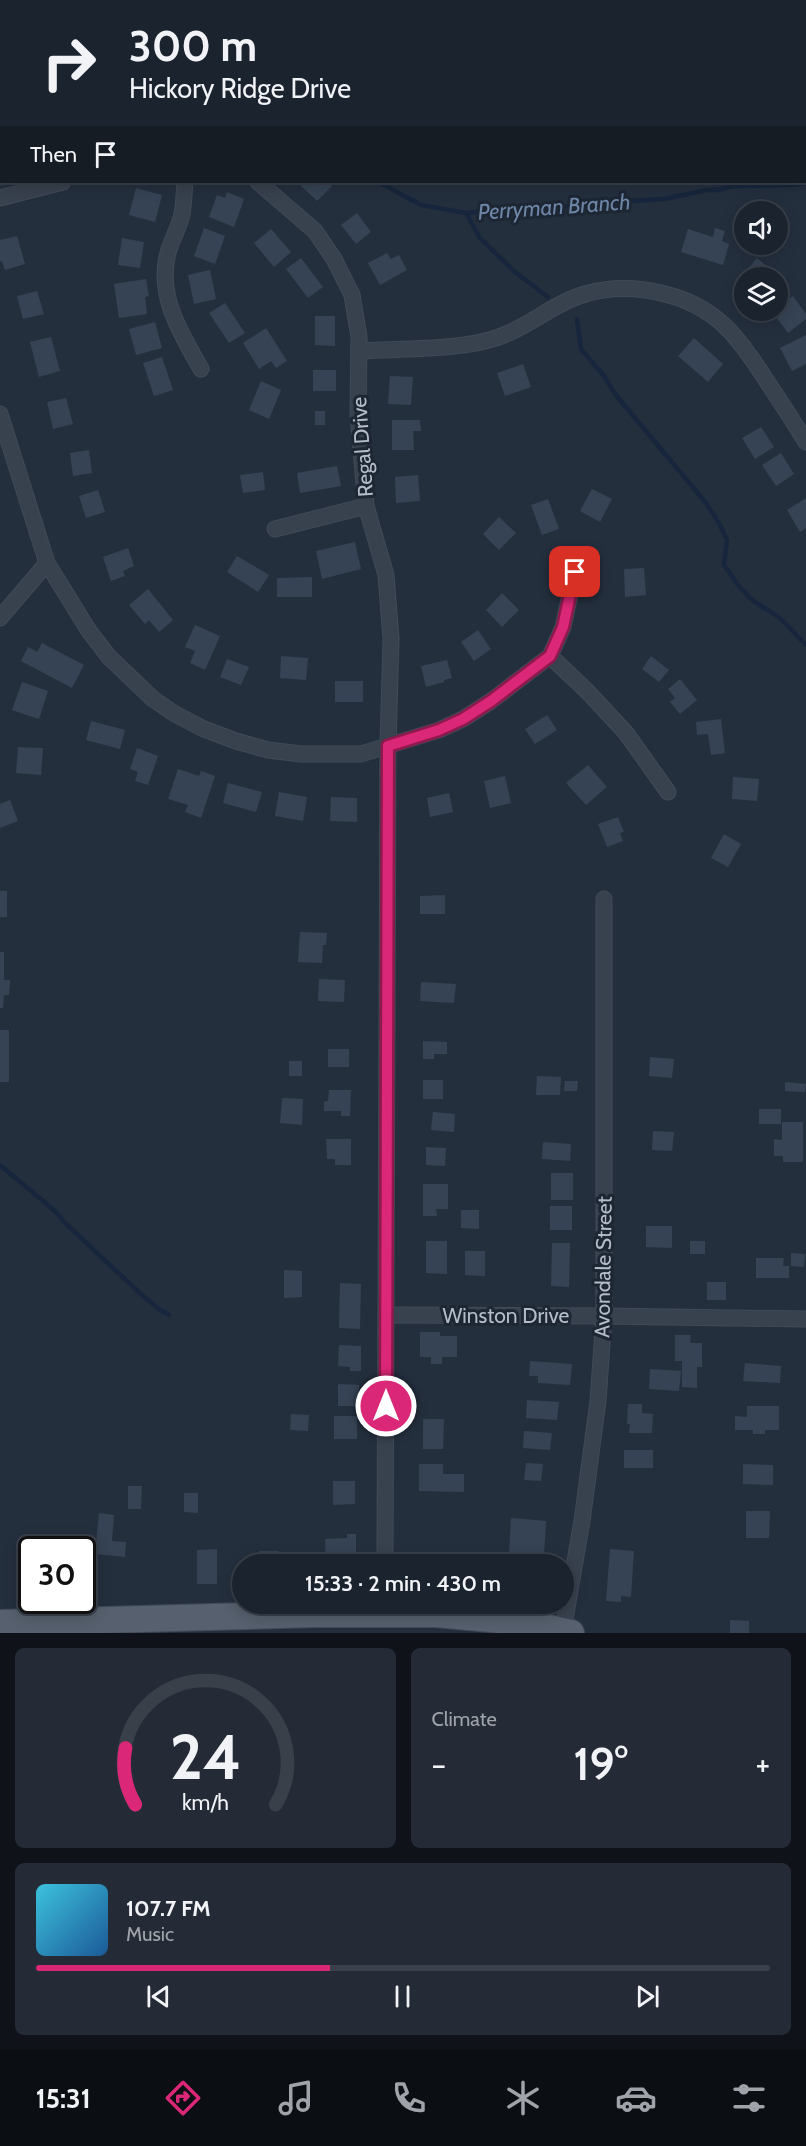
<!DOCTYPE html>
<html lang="en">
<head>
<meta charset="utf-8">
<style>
  body { margin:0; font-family:Cabin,sans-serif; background:#242b36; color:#f1f3f6; height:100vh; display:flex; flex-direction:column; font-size:22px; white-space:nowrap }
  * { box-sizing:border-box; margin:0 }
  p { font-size:20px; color:#a0a4aa }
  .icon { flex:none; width:33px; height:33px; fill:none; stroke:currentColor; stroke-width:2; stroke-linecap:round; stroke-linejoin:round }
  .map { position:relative; height:1633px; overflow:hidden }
  .sheet { display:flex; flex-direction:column; gap:15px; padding:15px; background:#0f1319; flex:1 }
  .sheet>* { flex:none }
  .hud { position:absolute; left:0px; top:0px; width:807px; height:183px; box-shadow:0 3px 15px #0003,0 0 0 2px #39404a; background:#1b232e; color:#f1f3f6; overflow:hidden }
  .controls { position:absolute; left:734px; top:201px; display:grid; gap:12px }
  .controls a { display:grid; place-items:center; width:54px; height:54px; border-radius:50%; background:#1b232e; box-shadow:0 3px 15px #0003,0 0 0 2px #39404a; font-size:30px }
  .speed { position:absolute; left:18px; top:1536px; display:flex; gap:12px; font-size:30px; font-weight:700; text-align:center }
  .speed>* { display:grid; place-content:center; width:78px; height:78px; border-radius:50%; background:#1b232e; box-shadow:0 3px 15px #0003,0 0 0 2px #39404a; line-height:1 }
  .speed .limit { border:3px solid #111; border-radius:9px; background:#fff; color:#111 }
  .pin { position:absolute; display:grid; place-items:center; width:51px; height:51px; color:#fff; margin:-26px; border-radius:12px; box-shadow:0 3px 9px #0006 }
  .me { position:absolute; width:66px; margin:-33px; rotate:0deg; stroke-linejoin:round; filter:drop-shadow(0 0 4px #0008) }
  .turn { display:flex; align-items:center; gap:21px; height:126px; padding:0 30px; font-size:27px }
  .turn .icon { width:78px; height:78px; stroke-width:2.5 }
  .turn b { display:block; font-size:42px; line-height:51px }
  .then { display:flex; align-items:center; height:57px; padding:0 30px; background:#0003; gap:12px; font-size:22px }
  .big { font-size:45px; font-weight:600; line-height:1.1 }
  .sheet .tile { flex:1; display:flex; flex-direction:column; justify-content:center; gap:9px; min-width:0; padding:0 21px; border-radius:9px; background:#242b36 }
  .sheet .dial { align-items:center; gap:0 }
  .dial svg { height:156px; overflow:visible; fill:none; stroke:#39404a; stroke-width:7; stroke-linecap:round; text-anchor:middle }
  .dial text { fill:#f1f3f6; stroke:none }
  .song { display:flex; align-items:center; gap:18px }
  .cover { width:72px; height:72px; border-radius:9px; background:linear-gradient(135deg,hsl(190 70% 55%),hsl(210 70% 35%)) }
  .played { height:6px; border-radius:3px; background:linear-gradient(90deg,#db2777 40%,#39404a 40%) }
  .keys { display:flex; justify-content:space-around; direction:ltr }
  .heat { display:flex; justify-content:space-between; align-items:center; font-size:33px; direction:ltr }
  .sheet .tiles { flex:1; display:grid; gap:15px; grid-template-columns:1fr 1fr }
  .tile:last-child { grid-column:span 2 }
  .trip { position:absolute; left:232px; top:1554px; width:342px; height:60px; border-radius:30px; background:#1b232e; box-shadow:0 3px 15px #0003,0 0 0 2px #39404a; font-weight:600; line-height:60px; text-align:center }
  .tab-bar { display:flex; height:96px; justify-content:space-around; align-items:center; background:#0b0e12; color:#a0a4aa }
  .tab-bar .icon { width:42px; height:42px }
  .tab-bar .active { color:#db2777 }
  .tab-bar b { font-size:27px; color:#f1f3f6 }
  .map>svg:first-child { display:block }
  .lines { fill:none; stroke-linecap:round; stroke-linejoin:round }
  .stream { stroke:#17263c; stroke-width:4.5 }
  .building { fill:#364354 }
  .minor-casing { stroke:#414a57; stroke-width:17 }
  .primary-casing { stroke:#414a57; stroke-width:28 }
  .minor { stroke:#38414e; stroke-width:15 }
  .primary { stroke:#56606e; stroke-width:26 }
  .route-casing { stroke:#8e194d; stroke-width:15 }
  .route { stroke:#db2777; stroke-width:10 }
  .labels { text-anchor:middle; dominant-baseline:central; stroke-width:6; stroke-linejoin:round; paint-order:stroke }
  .street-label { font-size:21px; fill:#b4bcc9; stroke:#1d2633 }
  .water-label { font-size:22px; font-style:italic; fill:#6d86a8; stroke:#1d2633 }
</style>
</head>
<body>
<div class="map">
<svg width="806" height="1633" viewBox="0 0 806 1633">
  <rect width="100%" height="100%" fill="#242f3e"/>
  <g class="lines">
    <!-- stream -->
    <g class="stream">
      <path d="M259,0L261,2"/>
      <path d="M379,182L421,205L466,213L509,209L541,212L546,209L594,203L664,199L707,190H717L733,186L792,185L806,183"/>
      <path d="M466,213L480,238L515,272L548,297"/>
      <path d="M577,319L581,349L604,376L615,394L706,503L719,523L727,540L724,565L738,585L752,600L780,618L806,645"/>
      <path d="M0,1165L55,1211L65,1223L143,1296L159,1309L169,1315"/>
    </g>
  </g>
  <!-- building -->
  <g class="building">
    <path d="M300,182H328L332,186L317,201L298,183Z"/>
    <path d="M136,188L162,195L155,222L129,215Z"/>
    <path d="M227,192L244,199L234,227L209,217L217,195L225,198Z"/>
    <path d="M357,213L371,232L356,244L341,225Z"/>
    <path d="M204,228L225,236L215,264L194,256Z"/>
    <path d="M715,228L725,231L722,241L729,244L723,265L681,252L688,229L713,237Z"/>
    <path d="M271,229L291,252L274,267L254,243Z"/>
    <path d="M17,236L25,264L5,270L2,261L0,262V240Z"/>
    <path d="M122,238L144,242L140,268L118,265Z"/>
    <path d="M387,253L391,259L399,255L407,270L380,285L368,263Z"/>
    <path d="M301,258L323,287L308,298L286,269Z"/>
    <path d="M757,258L778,275L776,278H744V279L741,277Z"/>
    <path d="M210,270L216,299L194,304L188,275Z"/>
    <path d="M146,279L149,296L145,297L147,314L119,318L114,284Z"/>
    <path d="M37,291L44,314L23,319L17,296Z"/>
    <path d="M793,296L806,314V319L788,333L771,310H777V308Z"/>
    <path d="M225,303L245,333L229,343L209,313Z"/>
    <path d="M315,316H335V346L315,345Z"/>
    <path d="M155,322L162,348L136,355L129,329Z"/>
    <path d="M266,328L287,361L276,368L271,361L259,369L243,343Z"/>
    <path d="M806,335V364L792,371L780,348Z"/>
    <path d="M51,337L60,371L39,377L30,342Z"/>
    <path d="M694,338L723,364L708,382L678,356Z"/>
    <path d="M162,357L173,390L154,396L143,363Z"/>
    <path d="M523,364L531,387L505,396L497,373Z"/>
    <rect x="313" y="370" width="23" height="21"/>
    <path d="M390,376L413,377L411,405L388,404Z"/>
    <path d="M261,381L281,390L269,419L249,410Z"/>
    <path d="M66,398L73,424L53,429L47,402Z"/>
    <rect x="315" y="411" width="10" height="14"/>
    <path d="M392,420H420L421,431H413L414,450H392Z"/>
    <path d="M761,427L774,447L755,459L742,438Z"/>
    <path d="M89,450L92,473L73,476L70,453Z"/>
    <path d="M781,453L794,474L776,486L762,465Z"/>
    <path d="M337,466L341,486L300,493L297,473Z"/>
    <path d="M263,472L265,490L243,493L240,475Z"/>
    <path d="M418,475L420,501L396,503L395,477Z"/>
    <path d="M592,489L612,499L600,522L580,511Z"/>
    <path d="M98,490L105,512L86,518L79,496Z"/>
    <path d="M806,498V528L800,532L787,510Z"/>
    <path d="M548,499L559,529L542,535L531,505Z"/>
    <path d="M499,517L516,533L499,550L483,534Z"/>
    <path d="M355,542L361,569L322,579L316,551Z"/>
    <path d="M128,548L134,566L123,571L125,576L111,581L103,557Z"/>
    <path d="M237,556L269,575L258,592L227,572Z"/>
    <path d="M644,568L646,595L625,597L624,569Z"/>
    <path d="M312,577V597H277V578Z"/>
    <path d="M148,589L173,620L159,632L149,620L145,624L129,605Z"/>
    <path d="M502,593L519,610L502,627L486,610Z"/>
    <path d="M195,625L220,636L205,670L190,663L195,651L185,647Z"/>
    <path d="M478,630L491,649L474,661L461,642Z"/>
    <path d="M42,643L84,665L72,688L21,661L28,647L37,652Z"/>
    <path d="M281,656L308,658L306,680L280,678Z"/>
    <path d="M651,656L669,670L659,682L642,669Z"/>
    <path d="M227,659L249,667L241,685L220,677Z"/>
    <path d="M447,660L452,678L444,680V682L426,687L421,666Z"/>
    <path d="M680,679L697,700L680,714L670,702L675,698L668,689Z"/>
    <rect x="335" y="681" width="28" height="21"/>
    <path d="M22,682L48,691L39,719L12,710Z"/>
    <path d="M547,715L557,730L535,744L525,729Z"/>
    <path d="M721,719L725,753L711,755L708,734L697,735L696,722Z"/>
    <path d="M91,721L125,730L120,749L86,740Z"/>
    <path d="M18,747L43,748L41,775L16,773Z"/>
    <path d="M137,748L158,756L148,785L135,781L138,772L130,769Z"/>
    <path d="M588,765L607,787L586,805L566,783Z"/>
    <path d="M178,769L199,776L201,771L215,776L201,818L185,812L188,805L168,799Z"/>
    <path d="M505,776L511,803L490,808L484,781Z"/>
    <path d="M733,777L759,779L757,801L732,799Z"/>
    <path d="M228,783L262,792L256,812L223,803Z"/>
    <path d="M279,792L307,797L303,821L275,816Z"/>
    <path d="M449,793L453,812L430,817L427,798Z"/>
    <path d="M331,797L357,798V822L330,821Z"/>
    <path d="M10,800L18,821L0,828V804Z"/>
    <path d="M618,817L624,832L620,833L623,841L607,847L598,824Z"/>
    <path d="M724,834L741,844L728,867L711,858Z"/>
    <rect x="0" y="891" width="7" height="26"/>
    <path d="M445,895V914H420V896Z"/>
    <path d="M300,932L327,933L326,945H323L322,963L298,962Z"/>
    <path d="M0,952H4V980H10L9,995H4L3,1008H0Z"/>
    <path d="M319,979L345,980L344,1002L318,1001Z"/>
    <path d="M421,982L456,984L454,1003L420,1001Z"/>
    <rect x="0" y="1030" width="9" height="52"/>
    <path d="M423,1041L447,1042V1054H434V1059H423Z"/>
    <rect x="328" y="1049" width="21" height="18"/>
    <path d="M650,1057L674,1059L672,1078L649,1076Z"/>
    <rect x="289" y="1061" width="13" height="15"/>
    <path d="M537,1076L561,1077L560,1095H536Z"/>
    <rect x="423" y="1080" width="20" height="19"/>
    <path d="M565,1081H578L577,1091H564Z"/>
    <path d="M785,1082L806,1084L805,1092L785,1091Z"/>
    <path d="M329,1090H351L350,1116H341V1111H324V1102L328,1101Z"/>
    <path d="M282,1098L303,1099L302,1125L280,1123Z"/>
    <rect x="759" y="1109" width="22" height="15"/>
    <path d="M433,1112L455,1114L454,1132L431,1130Z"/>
    <path d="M782,1122H803V1162H783V1156H774V1139L782,1140Z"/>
    <path d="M653,1131L674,1132L672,1151L652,1150Z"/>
    <path d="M326,1139H351V1165H335V1159H327Z"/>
    <path d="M543,1142L571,1144L570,1161L542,1159Z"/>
    <path d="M426,1147L446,1148L445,1166L426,1165Z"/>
    <rect x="551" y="1173" width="22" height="27"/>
    <path d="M423,1184H448V1209H436L437,1216H423Z"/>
    <rect x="550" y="1206" width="22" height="24"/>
    <path d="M461,1210H479V1229L461,1228Z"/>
    <path d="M646,1226H672V1248L646,1247Z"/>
    <path d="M426,1241H447V1274L426,1273Z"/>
    <rect x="690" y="1241" width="15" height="13"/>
    <path d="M552,1243H570L569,1287L551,1286Z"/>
    <path d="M465,1251H485V1276L465,1275Z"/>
    <path d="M791,1253L805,1254L804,1267L791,1266Z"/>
    <path d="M756,1258H784L783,1266H789V1278H756Z"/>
    <path d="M284,1270L302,1271V1297L284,1298Z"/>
    <rect x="707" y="1282" width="19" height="18"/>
    <path d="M340,1283L361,1284L360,1329L339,1328Z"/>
    <path d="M420,1332H440V1336H457V1357H442V1364H431V1357H420Z"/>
    <path d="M675,1335H691L690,1343H702V1367H697V1388L682,1387V1361H675Z"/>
    <path d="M339,1345L361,1346V1371H350V1367L338,1366Z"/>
    <path d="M530,1361L572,1364L570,1385L538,1383V1376H529Z"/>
    <path d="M745,1363L781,1366L780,1383L743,1381Z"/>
    <path d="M650,1369L681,1371L679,1391L649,1389Z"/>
    <path d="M338,1384L359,1385V1406H338Z"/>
    <path d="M527,1400L559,1402L557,1420L526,1418Z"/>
    <path d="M628,1404H642V1413L653,1414L652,1433H629L630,1424H627Z"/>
    <path d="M747,1406H779V1430H765V1434H753V1430H735V1416L747,1417Z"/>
    <path d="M291,1414L309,1415L308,1431L290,1430Z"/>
    <rect x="334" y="1416" width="23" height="23"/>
    <path d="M423,1419H444L443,1449H423Z"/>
    <path d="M524,1431L552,1433L550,1450L523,1448Z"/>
    <rect x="624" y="1450" width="29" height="18"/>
    <path d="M526,1463L543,1464L541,1481L524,1480Z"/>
    <path d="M419,1464H443V1474H464V1492L419,1491Z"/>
    <path d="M743,1464L773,1465V1485L743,1484Z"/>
    <path d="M333,1481H355V1504L333,1505Z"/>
    <path d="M128,1486H142L141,1509H128Z"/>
    <path d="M184,1493H198V1513L184,1512Z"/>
    <path d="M746,1511H770L769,1538H746Z"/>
    <path d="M99,1513L114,1515L112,1541L126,1542L125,1557L95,1554Z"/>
    <path d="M511,1518L546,1521L544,1556L509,1553Z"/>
    <path d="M347,1534H356V1561H326L325,1539L347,1538Z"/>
    <path d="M217,1549V1584H197V1550Z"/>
    <path d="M610,1549L634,1551L631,1597L621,1596V1602L606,1601Z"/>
    <rect x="259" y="1551" width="20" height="13"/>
    <path d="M730,1620L749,1621V1633H730Z"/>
  </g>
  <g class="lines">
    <!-- minor casing -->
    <g class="minor-casing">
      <g id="minor">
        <path d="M185,182C184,192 184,203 182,214C179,229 170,242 167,257C158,298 182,335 201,369"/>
        <path d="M258,182L315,231L334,259L352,295L359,337L358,416L366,506L386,575L391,639L388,746L385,1564"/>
        <path d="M0,198L63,182"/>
        <path d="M359,351C401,348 459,351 499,337C530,326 554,303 585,294C610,287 636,287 661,293C715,305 738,336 766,380C780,401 793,421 806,442"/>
        <path d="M0,414L47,563L89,631L109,657L153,699L175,714L204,729L236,741L268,750L301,754H361L439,730L463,719L491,701L550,656L563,627L575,572"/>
        <path d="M275,529L366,506"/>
        <path d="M0,618L47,563"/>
        <path d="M550,656L588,692L626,733L668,792"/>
        <path d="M386,1315L604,1316L806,1319"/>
        <path d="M563,1631L582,1521L598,1401L604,1316V899"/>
      </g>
    </g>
    <!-- primary casing -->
    <g class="primary-casing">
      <path id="primary" d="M0,1623L314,1614H436L491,1619L544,1627L571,1633"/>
    </g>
    <!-- minor -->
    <use href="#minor" class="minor"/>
    <!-- primary -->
    <use href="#primary" class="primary"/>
  </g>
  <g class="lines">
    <!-- route casing -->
    <g class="route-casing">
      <path id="route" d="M386,1406L388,746L439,730L463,719L491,701L550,656L563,627L575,572"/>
    </g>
    <!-- route -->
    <use href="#route" class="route"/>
  </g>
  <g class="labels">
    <!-- street labels -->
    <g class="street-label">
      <text transform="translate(362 447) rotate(-94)">Regal Drive</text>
      <text transform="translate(603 1267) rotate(-89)">Avondale Street</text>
      <text x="506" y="1315">Winston Drive</text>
    </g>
    <!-- water labels -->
    <g class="water-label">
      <text transform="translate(554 207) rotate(-4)">Perryman Branch</text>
    </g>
  </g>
</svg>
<div class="controls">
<a><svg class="icon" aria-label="sound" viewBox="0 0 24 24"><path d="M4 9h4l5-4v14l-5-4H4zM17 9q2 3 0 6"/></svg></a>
<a><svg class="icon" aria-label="layers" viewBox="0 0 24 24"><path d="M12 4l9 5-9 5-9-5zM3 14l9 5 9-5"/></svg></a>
</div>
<div class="speed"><div class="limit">30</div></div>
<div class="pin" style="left:575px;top:572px;background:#d93025"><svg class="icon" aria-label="arrive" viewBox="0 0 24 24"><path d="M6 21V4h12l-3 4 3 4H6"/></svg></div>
<svg class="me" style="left:386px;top:1406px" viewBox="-20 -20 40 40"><circle r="17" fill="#db2777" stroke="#fff" stroke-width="3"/><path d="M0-11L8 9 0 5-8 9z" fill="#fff"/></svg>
<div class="trip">15:33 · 2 min · 430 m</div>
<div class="hud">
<div class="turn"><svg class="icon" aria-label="right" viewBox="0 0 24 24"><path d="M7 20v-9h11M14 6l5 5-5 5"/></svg><div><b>300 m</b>Hickory Ridge Drive</div></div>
<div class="then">Then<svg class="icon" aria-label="arrive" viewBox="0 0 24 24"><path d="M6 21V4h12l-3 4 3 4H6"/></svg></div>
</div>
</div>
<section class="sheet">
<div class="tiles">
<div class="tile dial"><svg viewBox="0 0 100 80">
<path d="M14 69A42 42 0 1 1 86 69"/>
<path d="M14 69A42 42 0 0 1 9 40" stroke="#db2777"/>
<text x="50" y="56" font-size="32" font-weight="700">24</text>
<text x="50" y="72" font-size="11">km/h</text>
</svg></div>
<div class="tile"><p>Climate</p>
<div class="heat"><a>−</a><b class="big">19°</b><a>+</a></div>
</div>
<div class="tile">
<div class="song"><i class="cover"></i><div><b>107.7 FM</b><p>Music</p></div></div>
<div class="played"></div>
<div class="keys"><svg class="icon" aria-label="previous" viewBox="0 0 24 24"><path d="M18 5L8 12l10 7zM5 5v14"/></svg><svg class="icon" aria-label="pause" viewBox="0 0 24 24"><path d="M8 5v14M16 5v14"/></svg><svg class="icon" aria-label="next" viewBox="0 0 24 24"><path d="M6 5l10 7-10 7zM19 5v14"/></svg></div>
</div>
</div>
</section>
<nav class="tab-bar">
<b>15:31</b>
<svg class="icon active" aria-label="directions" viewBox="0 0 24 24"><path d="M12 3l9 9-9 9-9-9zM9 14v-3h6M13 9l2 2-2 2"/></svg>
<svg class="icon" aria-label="music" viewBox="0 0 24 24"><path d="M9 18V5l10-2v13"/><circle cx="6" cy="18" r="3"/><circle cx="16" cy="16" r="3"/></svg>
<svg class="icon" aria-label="phone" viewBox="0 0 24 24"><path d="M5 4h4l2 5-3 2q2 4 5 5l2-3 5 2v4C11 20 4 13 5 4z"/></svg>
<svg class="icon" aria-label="climate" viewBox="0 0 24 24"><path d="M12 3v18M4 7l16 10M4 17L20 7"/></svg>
<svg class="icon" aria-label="car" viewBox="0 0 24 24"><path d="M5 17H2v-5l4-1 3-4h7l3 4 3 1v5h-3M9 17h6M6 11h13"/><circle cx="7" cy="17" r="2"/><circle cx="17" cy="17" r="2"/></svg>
<svg class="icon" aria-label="filters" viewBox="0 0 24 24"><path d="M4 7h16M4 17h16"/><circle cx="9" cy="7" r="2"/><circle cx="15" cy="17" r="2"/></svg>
</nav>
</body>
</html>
